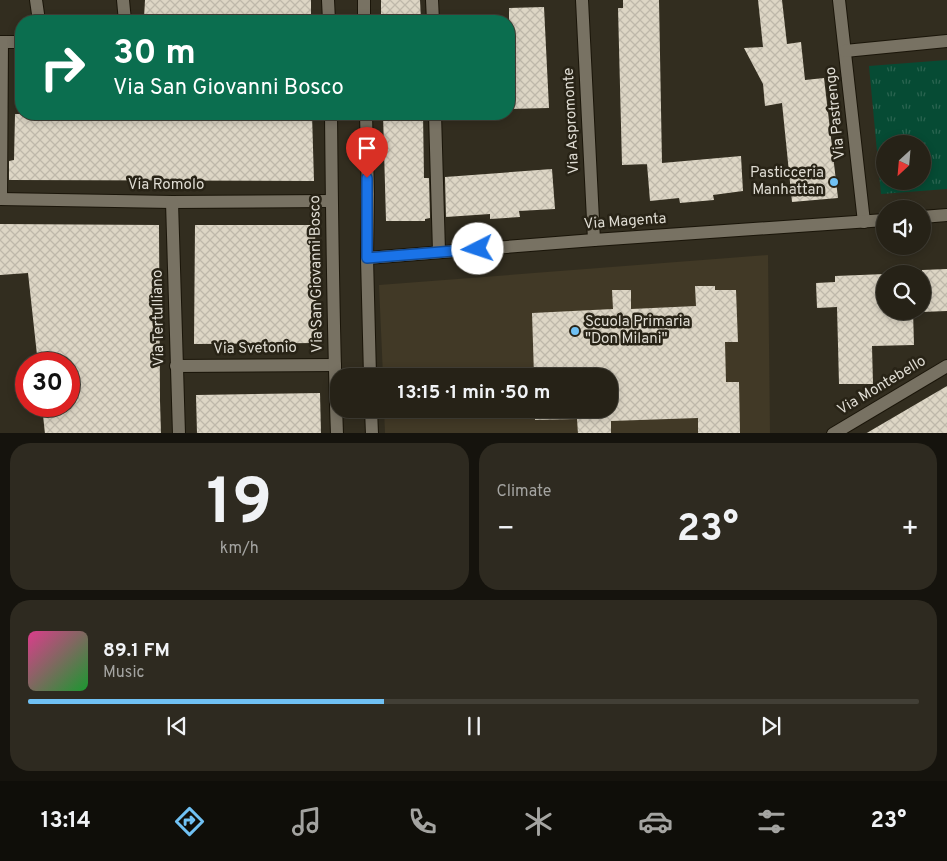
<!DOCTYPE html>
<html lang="en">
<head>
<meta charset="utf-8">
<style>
  body { margin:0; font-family:Overpass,sans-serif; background:#2e2a20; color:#f1f3f6; height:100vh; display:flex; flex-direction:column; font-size:19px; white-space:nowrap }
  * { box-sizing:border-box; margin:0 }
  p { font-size:16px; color:#a4a4a1 }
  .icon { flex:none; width:28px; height:28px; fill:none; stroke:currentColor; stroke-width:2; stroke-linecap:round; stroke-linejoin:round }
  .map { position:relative; height:433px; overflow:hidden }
  .panel { display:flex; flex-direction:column; gap:10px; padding:10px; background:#15130d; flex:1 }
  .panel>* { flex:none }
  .hud { position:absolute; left:15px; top:15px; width:500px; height:105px; border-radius:20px; box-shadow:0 2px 8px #0003,0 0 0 1px #423f36; background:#0b6e4f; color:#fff; overflow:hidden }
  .needle { width:32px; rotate:206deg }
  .tools { position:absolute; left:876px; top:135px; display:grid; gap:10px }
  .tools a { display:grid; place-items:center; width:55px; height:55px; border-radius:50%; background:#262217; box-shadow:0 2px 8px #0003,0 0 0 1px #423f36; font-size:25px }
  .speed { position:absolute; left:15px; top:352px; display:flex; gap:10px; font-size:25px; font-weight:700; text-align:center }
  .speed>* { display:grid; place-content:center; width:65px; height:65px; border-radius:50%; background:#262217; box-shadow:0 2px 8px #0003,0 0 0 1px #423f36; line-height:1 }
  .speed .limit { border:8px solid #d22; background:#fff; color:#111 }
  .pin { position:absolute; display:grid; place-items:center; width:42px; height:42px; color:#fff; margin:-51px -21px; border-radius:50% 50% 50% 0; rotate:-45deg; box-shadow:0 0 5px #0007 }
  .pin .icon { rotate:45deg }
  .me { position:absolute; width:55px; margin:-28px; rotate:266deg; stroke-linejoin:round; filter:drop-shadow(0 0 4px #0008) }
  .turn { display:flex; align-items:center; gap:18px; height:105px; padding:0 15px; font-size:22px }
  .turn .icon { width:65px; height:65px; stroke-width:2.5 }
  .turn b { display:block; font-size:35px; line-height:42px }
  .big { font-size:38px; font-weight:700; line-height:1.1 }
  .panel .tile { flex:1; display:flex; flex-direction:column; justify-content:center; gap:8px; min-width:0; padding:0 18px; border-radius:20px; background:#2e2a20 }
  .panel .dial { align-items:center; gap:0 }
  .dial b { font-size:65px; line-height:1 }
  .song { display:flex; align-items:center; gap:15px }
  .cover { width:60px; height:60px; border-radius:8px; background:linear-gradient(135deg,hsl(330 70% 55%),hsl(130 70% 35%)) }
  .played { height:5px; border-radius:2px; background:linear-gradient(90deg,#70c1f4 40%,#423f36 40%) }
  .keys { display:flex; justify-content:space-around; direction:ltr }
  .heat { display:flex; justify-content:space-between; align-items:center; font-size:28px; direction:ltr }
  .panel .tiles { flex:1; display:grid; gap:10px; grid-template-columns:1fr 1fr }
  .tile:last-child { grid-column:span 2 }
  .trip { position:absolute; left:330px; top:368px; width:288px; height:50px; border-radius:20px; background:#262217; box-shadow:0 2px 8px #0003,0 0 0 1px #423f36; font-weight:700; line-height:50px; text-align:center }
  .tabs { display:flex; height:80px; justify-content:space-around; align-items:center; background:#0f0e09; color:#a4a4a1 }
  .tabs .icon { width:35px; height:35px }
  .tabs .active { color:#70c1f4 }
  .tabs b { font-size:22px; color:#f1f3f6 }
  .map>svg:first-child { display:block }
  .built { fill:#413926 }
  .grass { fill:url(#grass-tufts); fill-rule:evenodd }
  .building { fill:url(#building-cross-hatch) }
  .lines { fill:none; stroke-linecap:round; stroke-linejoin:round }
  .service-casing { stroke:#1a1509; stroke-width:14 }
  .minor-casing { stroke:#1a1509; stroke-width:14 }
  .tertiary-casing { stroke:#1a1509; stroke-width:14 }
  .service { stroke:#787263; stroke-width:12 }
  .minor { stroke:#787263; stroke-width:12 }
  .tertiary { stroke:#787263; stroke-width:12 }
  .route-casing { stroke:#114b97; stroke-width:12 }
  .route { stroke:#1a73e8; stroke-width:9 }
  .poi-dot { fill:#70c1f4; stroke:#282316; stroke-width:2 }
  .labels { text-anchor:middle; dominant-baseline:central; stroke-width:5; stroke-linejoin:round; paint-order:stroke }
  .street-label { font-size:15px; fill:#dfdcd3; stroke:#282316 }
  .poi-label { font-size:15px; fill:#dfdcd3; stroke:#282316; text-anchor:end }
</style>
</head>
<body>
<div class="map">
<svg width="947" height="434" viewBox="0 0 947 434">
  <defs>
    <pattern id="grass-tufts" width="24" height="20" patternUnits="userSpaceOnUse" patternTransform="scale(1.25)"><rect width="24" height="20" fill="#064b34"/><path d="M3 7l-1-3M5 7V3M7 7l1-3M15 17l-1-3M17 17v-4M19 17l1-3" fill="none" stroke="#2a6450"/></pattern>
    <pattern id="building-cross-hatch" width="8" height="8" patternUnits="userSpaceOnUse" patternTransform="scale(1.25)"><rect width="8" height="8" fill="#ddd6c5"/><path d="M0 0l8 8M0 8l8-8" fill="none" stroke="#beb8aa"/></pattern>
  </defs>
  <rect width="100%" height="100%" fill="#322d1f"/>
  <!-- built -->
  <path class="built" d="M768,255L770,433H385L384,409H609V376H383L379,285Z"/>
  <!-- grass -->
  <path class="grass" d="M947,60V189L881,194L869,66ZM885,144H922V181H885Z"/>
  <!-- building -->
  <g class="building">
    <path d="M145,0H311V19L144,18Z"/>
    <path d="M381,0H420L421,21H381Z"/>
    <path d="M623,0H659L662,163L741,156L743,191L713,195L714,200L680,203L679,198L650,201L647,164H648L622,165L618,8H623Z"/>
    <path d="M758,0H782L787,44L801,42L805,80L824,78L838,198L792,202L782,103L765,106L763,84L744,48L763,47Z"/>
    <path d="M544,7L549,108L509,109V8Z"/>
    <path d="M15,114H312L314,181L9,180V161L14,160Z"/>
    <path d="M383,114H423L424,178H429L430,218L425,219V221H386Z"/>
    <path d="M552,169L555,209L519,211L520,217L490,219V214L446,217L445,177Z"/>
    <path d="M0,224L159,225L160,401L161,434H45L42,406H69V364H38L28,273L0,275Z"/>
    <path d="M195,225H315L317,343L194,344Z"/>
    <path d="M947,269V311L922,312V270Z"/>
    <path d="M885,274V311H913L914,345L872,346L873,384H839L837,307L817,308L816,283L835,282V276Z"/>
    <path d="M695,286H715V290H736L738,342H725L726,382H739L740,433L698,434V418L611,421V434H578L577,419L535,420V409H609V376H534L532,313L613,309L612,290H631V309L696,306Z"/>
    <path d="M947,386V434H865Z"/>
    <path d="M320,393L321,434H197L196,395Z"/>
  </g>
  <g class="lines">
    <!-- service casing -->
    <g class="service-casing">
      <g id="service">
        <path d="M432,0L433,21"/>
        <path d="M435,114L439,252"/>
      </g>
    </g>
    <!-- minor casing -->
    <g class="minor-casing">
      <g id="minor">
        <path d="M36,0L39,21"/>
        <path d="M123,0L125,21"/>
        <path d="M582,0L594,240"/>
        <path d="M839,0L864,222"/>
        <path d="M0,42H21"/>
        <path d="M845,51L947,41"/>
        <path d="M0,199L172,202L331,201"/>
        <path d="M1,199L2,42"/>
        <path d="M172,202L179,434"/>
        <path d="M922,217L947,215"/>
        <path d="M367,258L594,240L885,220"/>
        <path d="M176,366L335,365"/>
        <path d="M833,434L947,366"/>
      </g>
    </g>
    <!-- tertiary casing -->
    <g class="tertiary-casing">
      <g id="tertiary">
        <path d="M328,0L329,21"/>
        <path d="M364,0V21"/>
        <path d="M331,114C332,220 333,327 337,434"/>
        <path d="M366,114L368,194L367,258L370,376"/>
        <path d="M371,409L372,434"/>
      </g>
    </g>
    <!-- service -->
    <use href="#service" class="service"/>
    <!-- minor -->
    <use href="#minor" class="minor"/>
    <!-- tertiary -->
    <use href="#tertiary" class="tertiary"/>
  </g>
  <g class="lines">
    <!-- route casing -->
    <g class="route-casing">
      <path id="route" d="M367,178V258L478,249"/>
    </g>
    <!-- route -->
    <use href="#route" class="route"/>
  </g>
  <!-- markers -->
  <g class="poi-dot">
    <circle cx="834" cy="182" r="5"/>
    <circle cx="575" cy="331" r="5"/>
  </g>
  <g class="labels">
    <!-- street labels -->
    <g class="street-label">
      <text transform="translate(836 113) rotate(-96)">Via Pastrengo</text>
      <text transform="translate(572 121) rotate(-93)">Via Aspromonte</text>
      <text x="166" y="185">Via Romolo</text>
      <text transform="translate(625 222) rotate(-4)">Via Magenta</text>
      <text transform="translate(317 274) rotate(-91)">Via San Giovanni Bosco</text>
      <text transform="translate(159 318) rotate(-91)">Via Tertulliano</text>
      <text transform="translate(255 349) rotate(-1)">Via Svetonio</text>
      <text transform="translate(882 386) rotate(-31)">Via Montebello</text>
    </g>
    <!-- poi labels -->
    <g class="poi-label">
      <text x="824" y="173">Pasticceria<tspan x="824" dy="17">Manhattan</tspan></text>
      <text x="585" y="322" text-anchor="start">Scuola Primaria<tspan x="585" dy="17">"Don Milani"</tspan></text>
    </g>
  </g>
</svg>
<div class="tools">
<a><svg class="needle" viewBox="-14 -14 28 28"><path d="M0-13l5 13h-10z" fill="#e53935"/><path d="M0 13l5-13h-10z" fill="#a4a4a1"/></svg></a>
<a><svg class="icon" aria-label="sound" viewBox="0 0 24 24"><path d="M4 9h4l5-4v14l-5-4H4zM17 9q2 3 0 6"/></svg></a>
<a><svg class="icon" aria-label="search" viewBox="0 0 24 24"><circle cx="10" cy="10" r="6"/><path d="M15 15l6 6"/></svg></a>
</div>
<div class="speed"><div class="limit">30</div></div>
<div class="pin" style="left:367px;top:178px;background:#d93025"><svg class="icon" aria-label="arrive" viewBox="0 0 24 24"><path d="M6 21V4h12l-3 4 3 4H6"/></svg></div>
<svg class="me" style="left:478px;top:249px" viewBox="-20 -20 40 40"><circle r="19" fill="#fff"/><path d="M0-13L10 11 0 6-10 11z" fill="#1a73e8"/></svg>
<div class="trip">13:15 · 1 min · 50 m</div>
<div class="hud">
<div class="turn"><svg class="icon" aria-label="right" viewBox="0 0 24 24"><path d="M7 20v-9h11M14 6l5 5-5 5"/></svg><div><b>30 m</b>Via San Giovanni Bosco</div></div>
</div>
</div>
<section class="panel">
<div class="tiles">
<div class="tile dial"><b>19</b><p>km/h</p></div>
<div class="tile"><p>Climate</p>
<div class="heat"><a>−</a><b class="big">23°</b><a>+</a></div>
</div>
<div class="tile">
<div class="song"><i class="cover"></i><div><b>89.1 FM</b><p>Music</p></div></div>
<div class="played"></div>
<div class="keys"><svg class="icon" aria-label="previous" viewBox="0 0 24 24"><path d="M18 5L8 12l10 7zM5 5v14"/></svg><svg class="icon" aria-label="pause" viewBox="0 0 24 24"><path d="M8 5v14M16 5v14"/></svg><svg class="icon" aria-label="next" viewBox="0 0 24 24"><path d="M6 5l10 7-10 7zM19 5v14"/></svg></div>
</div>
</div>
</section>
<nav class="tabs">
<b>13:14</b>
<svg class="icon active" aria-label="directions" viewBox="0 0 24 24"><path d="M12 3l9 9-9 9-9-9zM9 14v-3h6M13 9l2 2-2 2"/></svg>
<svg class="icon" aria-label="music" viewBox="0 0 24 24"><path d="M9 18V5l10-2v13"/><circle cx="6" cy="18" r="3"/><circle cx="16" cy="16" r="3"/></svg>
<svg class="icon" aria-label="phone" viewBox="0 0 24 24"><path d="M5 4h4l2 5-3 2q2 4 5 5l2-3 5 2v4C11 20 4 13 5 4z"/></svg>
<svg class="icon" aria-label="climate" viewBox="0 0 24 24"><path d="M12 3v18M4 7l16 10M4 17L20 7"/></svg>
<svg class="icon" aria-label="car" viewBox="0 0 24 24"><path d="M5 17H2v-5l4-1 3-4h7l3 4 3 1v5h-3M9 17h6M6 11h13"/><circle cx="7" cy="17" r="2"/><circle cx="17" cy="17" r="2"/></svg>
<svg class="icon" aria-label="filters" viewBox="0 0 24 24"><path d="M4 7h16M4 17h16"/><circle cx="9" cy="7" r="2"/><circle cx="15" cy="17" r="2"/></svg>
<b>23°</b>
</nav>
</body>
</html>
